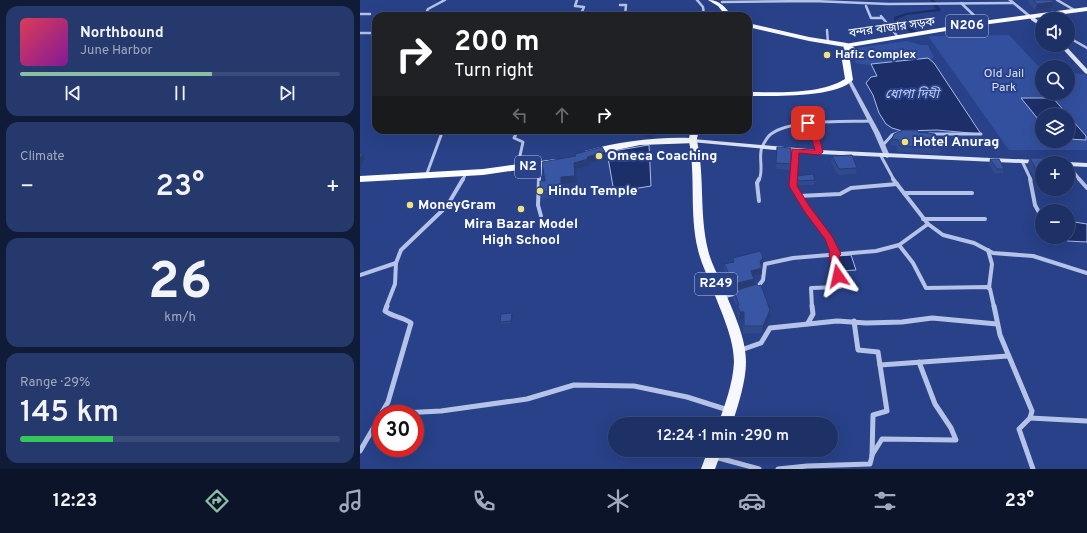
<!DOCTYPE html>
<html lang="en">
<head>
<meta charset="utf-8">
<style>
  body { margin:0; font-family:Overpass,"Noto Sans Bengali",sans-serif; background:#26396c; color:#f1f3f6; height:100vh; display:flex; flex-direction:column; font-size:15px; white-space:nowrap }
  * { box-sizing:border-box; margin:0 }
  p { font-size:13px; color:#a1a9bf }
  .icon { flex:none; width:22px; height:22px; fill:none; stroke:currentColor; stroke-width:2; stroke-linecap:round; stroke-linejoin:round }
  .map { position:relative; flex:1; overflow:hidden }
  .side { display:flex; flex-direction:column; gap:6px; padding:6px; background:#101b38; width:360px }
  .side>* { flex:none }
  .hud { position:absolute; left:12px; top:12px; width:380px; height:122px; border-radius:12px; box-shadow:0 4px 16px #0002,0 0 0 1px #3c4c7a; background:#202124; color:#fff; overflow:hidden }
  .fabs { position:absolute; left:675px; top:12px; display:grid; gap:8px }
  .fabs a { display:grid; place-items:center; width:40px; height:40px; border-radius:50%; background:#1e3166; box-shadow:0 4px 16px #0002,0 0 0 1px #3c4c7a; font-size:20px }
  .speed { position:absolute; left:12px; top:405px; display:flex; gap:8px; font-size:20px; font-weight:700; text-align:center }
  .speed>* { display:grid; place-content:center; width:52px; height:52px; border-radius:50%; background:#1e3166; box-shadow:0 4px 16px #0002,0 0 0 1px #3c4c7a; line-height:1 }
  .speed .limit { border:6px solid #d22; background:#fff; color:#111 }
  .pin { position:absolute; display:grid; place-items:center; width:34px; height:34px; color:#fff; margin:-17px; border-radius:8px; box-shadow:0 2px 6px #0006 }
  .me { position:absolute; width:44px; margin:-22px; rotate:349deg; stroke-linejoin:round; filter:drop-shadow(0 0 3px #0008) }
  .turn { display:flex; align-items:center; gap:14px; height:84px; padding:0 16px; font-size:18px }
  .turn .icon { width:52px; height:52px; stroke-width:2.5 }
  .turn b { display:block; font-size:28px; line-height:34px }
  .lanes { display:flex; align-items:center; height:38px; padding:0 16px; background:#0003; justify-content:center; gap:20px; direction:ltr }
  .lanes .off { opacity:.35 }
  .big { font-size:30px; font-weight:600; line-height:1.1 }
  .side .widget { flex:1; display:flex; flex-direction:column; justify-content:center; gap:6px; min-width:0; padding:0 14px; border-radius:12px; background:#26396c }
  .side .dial { align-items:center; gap:0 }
  .dial b { font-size:52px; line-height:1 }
  .song { display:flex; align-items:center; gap:12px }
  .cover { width:48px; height:48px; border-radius:6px; background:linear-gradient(135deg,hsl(350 70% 55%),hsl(290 70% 35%)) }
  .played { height:4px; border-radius:2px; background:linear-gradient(90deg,#8abfa5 60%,#3c4c7a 60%) }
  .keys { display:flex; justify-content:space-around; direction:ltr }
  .heat { display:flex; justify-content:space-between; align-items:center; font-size:22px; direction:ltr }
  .charge { height:6px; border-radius:3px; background:linear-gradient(90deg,#34c759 29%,#3c4c7a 0) }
  .trip { position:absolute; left:248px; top:417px; width:230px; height:40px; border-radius:20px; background:#1e3166; box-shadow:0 4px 16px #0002,0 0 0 1px #3c4c7a; font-weight:600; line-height:40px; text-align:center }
  .tabs { display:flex; height:64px; justify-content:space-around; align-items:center; background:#0c1429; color:#a1a9bf }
  .tabs .icon { width:28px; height:28px }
  .tabs .selected { color:#8abfa5 }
  .tabs b { font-size:18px; color:#f1f3f6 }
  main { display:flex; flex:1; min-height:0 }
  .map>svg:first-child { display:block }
  .green { fill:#33509f; fill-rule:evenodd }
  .water { fill:#1d2f68; stroke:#a9bbe9 }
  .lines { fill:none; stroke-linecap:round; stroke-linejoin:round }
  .canal { fill:#1d2f68; fill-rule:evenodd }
  .minor-far3 { stroke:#b5c3e8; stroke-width:2.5 }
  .minor-far2 { stroke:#b5c3e8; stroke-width:3 }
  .minor-far1 { stroke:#b5c3e8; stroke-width:4 }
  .minor { stroke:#b5c3e8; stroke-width:5 }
  .tertiary { fill:#b5c3e8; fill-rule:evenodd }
  .secondary { fill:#dee5f7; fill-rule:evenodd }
  .primary { fill:#f7f8fe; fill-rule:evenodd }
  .trunk { fill:#fbfcfe; fill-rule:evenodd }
  .wall { fill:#314a8d }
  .shaded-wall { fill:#283c73 }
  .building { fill:#3956a4; stroke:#283c73 }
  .route { fill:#e11d48; stroke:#92132f }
  .poi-dot { fill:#f0e37b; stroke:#284188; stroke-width:1.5 }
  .labels { text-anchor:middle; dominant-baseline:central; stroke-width:4; stroke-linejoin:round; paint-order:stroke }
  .far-street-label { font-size:12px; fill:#fff; stroke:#284188 }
  .far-poi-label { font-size:12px; font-weight:bold; fill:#fff; stroke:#284188; text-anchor:start }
  .far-park-label { font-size:12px; fill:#d8e1f7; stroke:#284188 }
  .shield { fill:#284188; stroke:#bec6db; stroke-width:1 }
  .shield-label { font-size:13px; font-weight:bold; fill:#fff }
  .far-water-label { font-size:13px; font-style:italic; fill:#c0cdf0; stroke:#284188 }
  .poi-label { font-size:14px; font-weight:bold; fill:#fff; stroke:#284188; text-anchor:start }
</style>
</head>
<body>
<main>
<section class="side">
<div class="widget">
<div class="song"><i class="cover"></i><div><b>Northbound</b><p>June Harbor</p></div></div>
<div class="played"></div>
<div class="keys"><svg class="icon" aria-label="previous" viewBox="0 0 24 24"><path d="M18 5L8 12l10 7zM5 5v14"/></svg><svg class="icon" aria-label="pause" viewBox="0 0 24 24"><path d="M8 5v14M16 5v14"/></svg><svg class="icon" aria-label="next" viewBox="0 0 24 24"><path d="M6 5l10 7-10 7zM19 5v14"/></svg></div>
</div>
<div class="widget"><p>Climate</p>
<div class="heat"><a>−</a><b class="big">23°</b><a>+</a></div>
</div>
<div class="widget dial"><b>26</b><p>km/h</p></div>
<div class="widget"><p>Range · 29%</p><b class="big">145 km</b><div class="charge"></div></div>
</section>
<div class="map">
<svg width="727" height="469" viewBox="0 0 727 469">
  <rect width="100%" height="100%" fill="#284188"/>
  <!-- green -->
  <g class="green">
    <path d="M649,35L682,70V93H708V73L725,74L727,76V150H649L568,36ZM682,115H708V141H682Z"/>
    <path d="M547,41L561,45H568L574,58C551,64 518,68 495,63L497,48Z"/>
  </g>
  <!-- water -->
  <g class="water">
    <path d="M568,58L574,63L621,134L577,130L542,131L532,128L526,124L519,113L513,95L506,83L511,77L517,76L511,64Z"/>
    <path d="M661,98H693L726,136V140L708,139V115H682V124Z"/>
    <path d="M289,145L291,186L254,192L247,152Z"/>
    <path d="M708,221L727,224V242L707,241L705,237H708Z"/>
    <path d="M491,255L496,270L480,271L477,256Z"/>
  </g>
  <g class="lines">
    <!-- canal -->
    <path class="canal" d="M570,0H574L581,10L580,11L547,15L537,19L538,20L556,31V33H552L534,21V17L546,13L576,9Z"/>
    <!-- minor-far3 -->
    <g class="minor-far3">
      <path d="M217,0L215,6L224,7L220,16"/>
      <path d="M337,0L343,7L344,16"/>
      <path d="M697,0L716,11"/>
      <path d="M362,2L453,1L528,4L653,3"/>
      <path d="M601,3L622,23"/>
      <path d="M260,5H266L265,16"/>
      <path d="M506,6L511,18H522"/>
      <path d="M0,14H10"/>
      <path d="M65,16L68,9L85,0"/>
      <path d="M521,16L538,37"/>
      <path d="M467,30L468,43"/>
      <path d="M0,33H16"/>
      <path d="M708,40H713L727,48"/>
      <path d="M388,55H390"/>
    </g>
    <!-- minor-far2 -->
    <g class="minor-far2">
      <path d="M448,123L455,136L459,152"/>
      <path d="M569,134H621"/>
      <path d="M523,145L532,135L538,133"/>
      <path d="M521,156L534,180"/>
      <path d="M662,161L671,180"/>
      <path d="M708,165L720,180"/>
      <path d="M157,169L163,142L154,138L158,130"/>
      <path d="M66,176L83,130"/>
      <path d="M103,180L105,175"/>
      <path d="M179,180L181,165"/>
      <path d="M399,180C404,170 398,157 402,147C404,143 408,136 411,134C430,119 485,122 510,121"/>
      <path d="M433,180L435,151"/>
    </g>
    <!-- minor-far1 -->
    <g class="minor-far1">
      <path d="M179,179L178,205L181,216"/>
      <path d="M433,179C432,197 458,221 468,237C472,242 474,248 476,254"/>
      <path d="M533,179L568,224L539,245L553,263L566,288L627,287L630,289L634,307"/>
      <path d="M670,179L675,205L682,218"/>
      <path d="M719,179L727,188"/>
      <path d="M544,193H612"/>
      <path d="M439,196L480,194L491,188L537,184"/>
      <path d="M399,201L397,183L399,179"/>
      <path d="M563,219H625"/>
      <path d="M568,224L583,235L614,243L633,253L673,256L727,273"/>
      <path d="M628,250L632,264L629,288"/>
      <path d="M0,275L36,263"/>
      <path d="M396,289L403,280L405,264L433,258L516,251L539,245"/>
      <path d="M361,297L378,293"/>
      <path d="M26,307L35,284L36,263L41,250L87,206L103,179"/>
      <path d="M452,307L451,288L480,287L474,254"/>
    </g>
    <!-- minor -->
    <g class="minor">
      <path d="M634,306L640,335L672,411L670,418L659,429L673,469"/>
      <path d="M448,323L453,314L452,306"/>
      <path d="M381,350L401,343L410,328L477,321L506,323L542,322L572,318L637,324"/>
      <path d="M520,365L648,356"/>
      <path d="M21,414L28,402L51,323C43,317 33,317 25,311L27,306"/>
      <path d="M22,414L81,411L167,399L214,385L274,386L327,397L368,410"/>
      <path d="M670,418L727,421"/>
      <path d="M0,451L21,415"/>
      <path d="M512,455L522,439L596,440L591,428L575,404L559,362"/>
      <path d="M355,457L399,469"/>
      <path d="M418,469L447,466L510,464L512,456L513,415L527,411L518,352L498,350L494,321"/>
    </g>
    <!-- tertiary -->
    <g class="tertiary">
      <path d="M648,0H652L674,18V20H672Z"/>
      <path d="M487,79L491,80L520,133L530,156L529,157L527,158L524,156L514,133L487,80Z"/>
    </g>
    <!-- secondary -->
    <g class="secondary">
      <path d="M671,18H675L682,24V27L671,20Z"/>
      <path d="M699,45H705L727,69V74L725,73Z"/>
      <path d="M333,139L459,150L697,161L700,163H682V164L459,154L331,142L330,141Z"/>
      <path d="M708,162L727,163V167L708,166V163H705Z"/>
    </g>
    <!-- primary -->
    <g class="primary">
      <path d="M388,23L449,37L487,43L496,49L493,51L485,47L449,41L388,27Z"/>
      <path d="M330,139H333L337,141C345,177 339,213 348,250C351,263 359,277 364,289C373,312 386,337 386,362C386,381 378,406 372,424H358C365,405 373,383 374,362C374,338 361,312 353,290C348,277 341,263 338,250C329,212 336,177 329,141Z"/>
      <path d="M348,450H362L355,469H341Z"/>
    </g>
    <!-- trunk -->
    <g class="trunk">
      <path d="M348,0C360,0 365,7 372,16H366L358,6Z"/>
      <path d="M727,7V11L622,25L490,47L489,54L493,80C476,98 413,96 388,96V92C417,92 459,95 485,79L481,54L485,44L622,21Z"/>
      <path d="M331,130H339L336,143L280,145L228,156L223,153L225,151C259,142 293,137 329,138Z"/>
      <path d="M196,159L199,160L201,162L199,164L123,175L0,182V176L123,169Z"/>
    </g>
  </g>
  <!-- wall -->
  <g class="wall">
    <path d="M669,0H692V8L675,10L668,2Z"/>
    <path d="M558,132L581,148L579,154L538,152L536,146L530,145L532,139Z"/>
    <path d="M417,147L431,164L430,170L416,169Z"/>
    <path d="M245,152L246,159L229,163L230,165L216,169L217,182L203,184V196L182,199L180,192L215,156V154Z"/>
    <path d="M472,156L497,168L496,174L478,175L471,163Z"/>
    <path d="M670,158L682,163V185H678L667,165Z"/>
    <path d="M630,159L644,169L643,173L635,174L629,164Z"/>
    <path d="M437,176L455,180L454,185H437Z"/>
    <path d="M373,258L402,262V274L393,276L394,279V285L409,318L402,333L383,334V319L379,320L377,313V308L373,299L374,291L392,286L374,290L364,270V264L373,262Z"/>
    <path d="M152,313L153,316L152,323L141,324L140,322Z"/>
  </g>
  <!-- shaded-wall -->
  <g class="shaded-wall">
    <path d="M694,2L692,8L675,10L677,4Z"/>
    <path d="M293,130V137L284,138V132Z"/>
    <path d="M245,152L246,159L229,163L230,165L216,169L217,182L203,184V196L201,190V177L214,163L227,157Z"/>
    <path d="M3,153L5,157L0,169V159Z"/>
    <path d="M403,256L402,262V267L400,261Z"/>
    <path d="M402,268V274L390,277L391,271Z"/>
    <path d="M394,279V285L374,290V284Z"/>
    <path d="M410,310L409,318L402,333L403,326Z"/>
    <path d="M380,312H384L383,319L379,320Z"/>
    <path d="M152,313L153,316L152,323L151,321Z"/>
  </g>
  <!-- building -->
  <g class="building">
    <path d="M673,0H692L694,2L677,4Z"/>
    <path d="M283,130H292V131L284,132Z"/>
    <path d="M543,130H557L558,132L575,134L581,148L540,146L538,140L532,139L534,134Z"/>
    <path d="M242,147L245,152L227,157L228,159L214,163L215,176L201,177V190L180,192V181H185L182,162L216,156L215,154Z"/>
    <path d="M417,147L431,148V164L416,163Z"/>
    <path d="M0,153H3L0,159Z"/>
    <path d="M492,155L497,168L479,169L472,156Z"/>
    <path d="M670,158H686L690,163H682V179H681Z"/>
    <path d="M630,159H639L644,169H637Z"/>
    <path d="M453,174L455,180L438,181L437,176Z"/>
    <path d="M400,251L403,256L402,260L400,261L402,268L391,271L394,279L374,284L364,264L374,262L373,258Z"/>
    <path d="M397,284L398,286L401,285L410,310L403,326H384V312H380L377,305H379L374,291Z"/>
    <path d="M152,313L151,321L140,322L141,314Z"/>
  </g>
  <!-- route -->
  <path class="route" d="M446,121H451L452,123L459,136L463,152L459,155L439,153L437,186L450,207L472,236L481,254L479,256L483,276L482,279H475L473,276L469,254L470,252L465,239L444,211L429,186L432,149L455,150L451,136L445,123Z"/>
  <!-- markers -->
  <g class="poi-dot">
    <circle cx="467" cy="55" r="4"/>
    <circle cx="545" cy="142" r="4"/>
    <circle cx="239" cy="156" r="4"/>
    <circle cx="180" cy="191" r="4"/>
    <circle cx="50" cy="205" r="4"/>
    <circle cx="161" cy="209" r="4"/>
  </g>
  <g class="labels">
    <!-- far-street labels -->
    <g class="far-street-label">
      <text transform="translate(532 28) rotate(-8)">বন্দর বাজার সড়ক</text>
    </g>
    <!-- far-poi labels -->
    <g class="far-poi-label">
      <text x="475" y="55">Hafiz Complex</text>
    </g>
    <!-- far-park labels -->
    <g class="far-park-label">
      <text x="644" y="74">Old Jail<tspan x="644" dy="14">Park</tspan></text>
    </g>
    <!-- shield labels -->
    <g class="shield">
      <rect x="586" y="15" width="42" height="22" rx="3"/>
      <rect x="155" y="156" width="26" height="22" rx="3"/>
      <rect x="335" y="273" width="42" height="22" rx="3"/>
    </g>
    <g class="shield-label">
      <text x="607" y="26">N206</text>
      <text x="168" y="167">N2</text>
      <text x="356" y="284">R249</text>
    </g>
    <!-- far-water labels -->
    <g class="far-water-label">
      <text x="552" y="95">ধোপা দিঘী</text>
    </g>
    <!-- poi labels -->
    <g class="poi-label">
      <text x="553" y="142">Hotel Anurag</text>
      <text x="247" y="156">Omeca Coaching</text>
      <text x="188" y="191">Hindu Temple</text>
      <text x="58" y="205">MoneyGram</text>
      <text x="161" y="224" text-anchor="middle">Mira Bazar Model<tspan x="161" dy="16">High School</tspan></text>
    </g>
  </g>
</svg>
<div class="fabs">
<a><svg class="icon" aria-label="sound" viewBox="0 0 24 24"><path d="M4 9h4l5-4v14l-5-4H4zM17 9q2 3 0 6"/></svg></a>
<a><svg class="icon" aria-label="search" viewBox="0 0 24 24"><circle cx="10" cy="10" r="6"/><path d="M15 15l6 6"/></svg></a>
<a><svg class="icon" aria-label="layers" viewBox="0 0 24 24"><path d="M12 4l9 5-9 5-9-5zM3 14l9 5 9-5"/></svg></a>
<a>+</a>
<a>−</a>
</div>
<div class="speed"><div class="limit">30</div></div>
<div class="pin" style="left:448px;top:123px;background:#d93025"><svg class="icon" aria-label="arrive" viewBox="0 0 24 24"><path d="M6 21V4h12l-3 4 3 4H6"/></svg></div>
<svg class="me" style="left:478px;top:276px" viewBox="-20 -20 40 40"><path d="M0-17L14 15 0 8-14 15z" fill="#e11d48" stroke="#fff" stroke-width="4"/></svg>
<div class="trip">12:24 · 1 min · 290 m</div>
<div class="hud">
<div class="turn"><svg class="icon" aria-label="right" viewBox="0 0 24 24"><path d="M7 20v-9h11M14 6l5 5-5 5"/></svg><div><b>200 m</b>Turn right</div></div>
<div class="lanes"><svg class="icon off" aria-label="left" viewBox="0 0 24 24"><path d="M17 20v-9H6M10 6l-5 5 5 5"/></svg><svg class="icon off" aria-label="ahead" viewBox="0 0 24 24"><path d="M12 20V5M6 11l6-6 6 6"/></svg><svg class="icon" aria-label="right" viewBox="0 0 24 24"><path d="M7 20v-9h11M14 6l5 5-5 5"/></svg></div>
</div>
</div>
</main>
<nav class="tabs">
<b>12:23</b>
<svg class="icon selected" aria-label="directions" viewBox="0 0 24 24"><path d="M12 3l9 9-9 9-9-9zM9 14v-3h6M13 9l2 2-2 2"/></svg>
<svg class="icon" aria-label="music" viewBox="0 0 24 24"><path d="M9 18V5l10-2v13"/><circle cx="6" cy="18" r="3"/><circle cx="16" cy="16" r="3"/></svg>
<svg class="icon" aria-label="phone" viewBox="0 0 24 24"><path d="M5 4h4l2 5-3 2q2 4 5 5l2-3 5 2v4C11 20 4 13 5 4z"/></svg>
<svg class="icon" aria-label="climate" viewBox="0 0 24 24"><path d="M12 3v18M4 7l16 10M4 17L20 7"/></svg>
<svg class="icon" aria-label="car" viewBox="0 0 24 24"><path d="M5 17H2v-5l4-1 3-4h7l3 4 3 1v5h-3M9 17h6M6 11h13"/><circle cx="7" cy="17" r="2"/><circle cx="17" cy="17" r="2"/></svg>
<svg class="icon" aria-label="filters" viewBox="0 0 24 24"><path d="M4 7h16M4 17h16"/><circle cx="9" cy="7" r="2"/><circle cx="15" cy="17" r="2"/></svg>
<b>23°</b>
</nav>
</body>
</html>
